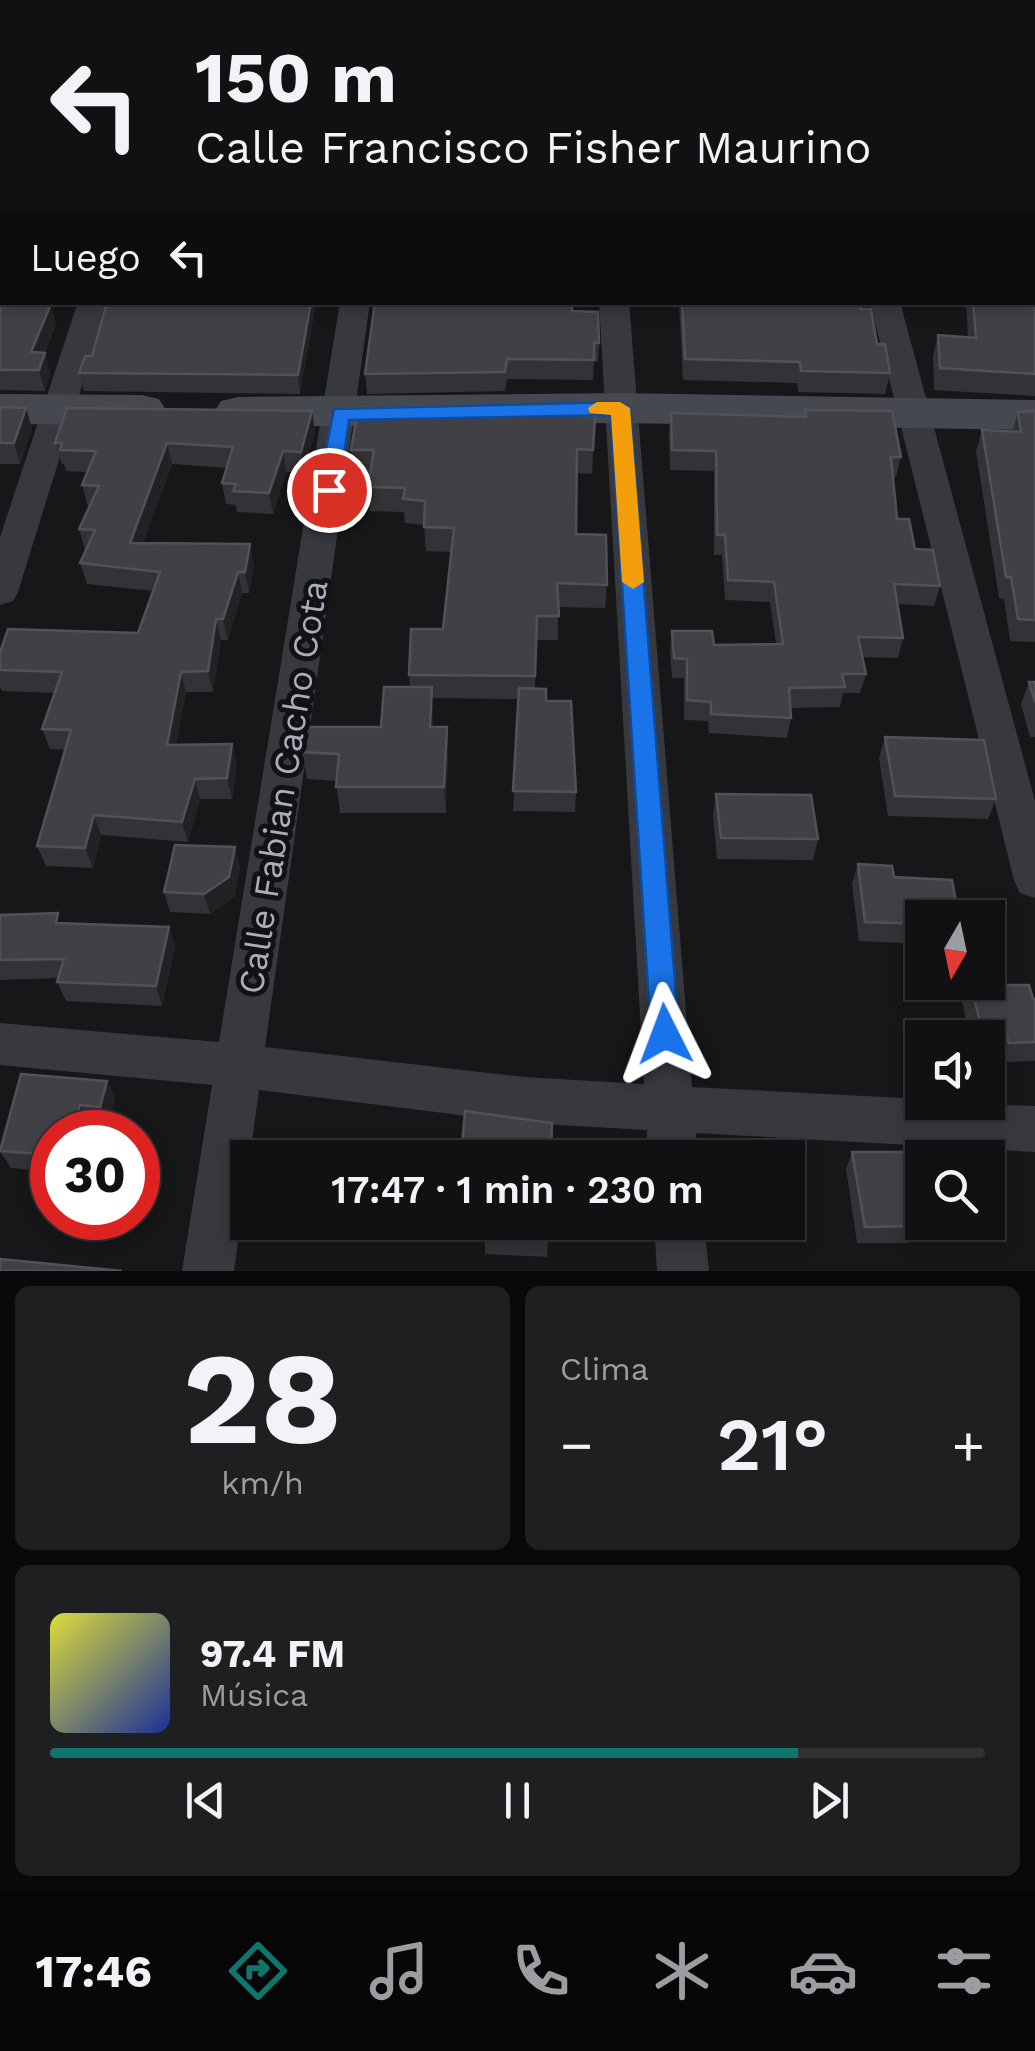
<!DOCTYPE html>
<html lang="es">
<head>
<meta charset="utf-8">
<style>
  body { margin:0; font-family:"Work Sans",sans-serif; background:#1e1f21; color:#f1f3f6; height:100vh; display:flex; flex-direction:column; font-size:38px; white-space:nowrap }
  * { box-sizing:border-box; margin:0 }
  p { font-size:32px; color:#9c9da0 }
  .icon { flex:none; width:55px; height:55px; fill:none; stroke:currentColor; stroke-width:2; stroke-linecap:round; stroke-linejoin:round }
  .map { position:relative; height:1271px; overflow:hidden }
  .drawer { display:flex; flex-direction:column; gap:15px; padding:15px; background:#09090a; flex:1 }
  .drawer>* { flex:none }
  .banner { position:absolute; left:0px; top:0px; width:1035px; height:305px; box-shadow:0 5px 15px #0003,0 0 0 2px #303133; background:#111113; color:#f1f3f6; overflow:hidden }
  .needle { width:65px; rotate:189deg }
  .fabs { position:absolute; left:905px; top:900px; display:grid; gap:20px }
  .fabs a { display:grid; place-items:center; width:100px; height:100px; border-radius:0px; background:#111113; box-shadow:0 5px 15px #0003,0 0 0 2px #303133; font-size:50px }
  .speed { position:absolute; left:30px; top:1110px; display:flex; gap:20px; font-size:50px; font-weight:700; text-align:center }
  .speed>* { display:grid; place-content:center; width:130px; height:130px; border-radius:50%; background:#111113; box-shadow:0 5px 15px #0003,0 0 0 2px #303133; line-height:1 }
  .speed .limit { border:15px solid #d22; background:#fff; color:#111 }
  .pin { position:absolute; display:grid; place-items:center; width:85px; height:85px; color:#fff; margin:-42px; border:5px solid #fff; border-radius:50%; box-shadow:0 2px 10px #0007 }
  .me { position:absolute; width:110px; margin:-55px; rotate:357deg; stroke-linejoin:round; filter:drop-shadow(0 0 8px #0008) }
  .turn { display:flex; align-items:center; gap:35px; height:210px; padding:0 30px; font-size:45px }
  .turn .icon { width:130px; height:130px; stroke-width:2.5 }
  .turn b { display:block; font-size:70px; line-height:85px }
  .then { display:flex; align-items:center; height:95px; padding:0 30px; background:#0003; gap:20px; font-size:38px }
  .big { font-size:75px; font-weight:600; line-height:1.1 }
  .drawer .card { flex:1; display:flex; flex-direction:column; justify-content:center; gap:15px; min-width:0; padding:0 35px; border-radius:15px; background:#1e1f21 }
  .drawer .dial { align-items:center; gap:0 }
  .dial b { font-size:130px; line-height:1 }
  .song { display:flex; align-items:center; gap:30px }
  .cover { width:120px; height:120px; border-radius:15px; background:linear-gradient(135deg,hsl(60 70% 55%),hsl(230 70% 35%)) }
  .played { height:10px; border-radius:5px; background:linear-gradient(90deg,#0f766e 80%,#303133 80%) }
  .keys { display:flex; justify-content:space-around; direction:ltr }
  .heat { display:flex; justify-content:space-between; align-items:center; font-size:55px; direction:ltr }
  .drawer .tiles { flex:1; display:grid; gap:15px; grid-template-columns:1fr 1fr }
  .card:last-child { grid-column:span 2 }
  .trip { position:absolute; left:230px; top:1140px; width:575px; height:100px; border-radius:0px; background:#111113; box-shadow:0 5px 15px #0003,0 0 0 2px #303133; font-weight:600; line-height:100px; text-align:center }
  .tab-bar { display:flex; height:160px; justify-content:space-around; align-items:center; background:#070708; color:#9c9da0 }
  .tab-bar .icon { width:70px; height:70px }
  .tab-bar .current { color:#0f766e }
  .tab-bar b { font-size:45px; color:#f1f3f6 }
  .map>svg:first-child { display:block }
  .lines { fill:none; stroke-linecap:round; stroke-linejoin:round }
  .street { fill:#38393f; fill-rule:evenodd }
  .secondary { fill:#46484f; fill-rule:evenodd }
  .wall { fill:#333337 }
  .shaded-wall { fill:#222225 }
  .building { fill:#404045; stroke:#505257; stroke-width:2.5 }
  .route { fill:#1a73e8; stroke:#114b97; stroke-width:2.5 }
  .slow { fill:#f59e0b }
  .labels { text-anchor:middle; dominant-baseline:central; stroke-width:10; stroke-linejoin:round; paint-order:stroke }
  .street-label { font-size:35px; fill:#a9aeba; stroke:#121214 }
</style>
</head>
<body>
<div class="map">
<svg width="1035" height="1271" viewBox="0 0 1035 1271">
  <rect width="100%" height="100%" fill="#171719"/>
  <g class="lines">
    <!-- street -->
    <g class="street">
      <path d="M797,0H821L822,2H799Z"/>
      <rect x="0" y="56" width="2" height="14"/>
      <rect x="1032" y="90" width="3" height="16"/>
      <path d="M78,302H108L18,592L13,601L0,605V537Z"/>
      <path d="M340,302H370L265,1047L524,1077L644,1084L599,302H629L692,1087L922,1099V1102L1035,1106V1152L696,1133L698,1158H648L647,1130L524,1123L259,1090L234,1271H182L212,1085L0,1065V1023L219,1042Z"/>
      <path d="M870,302H900L1035,801V898L1020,893L1014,880Z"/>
      <path d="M654,1222H704L709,1271H657Z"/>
    </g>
    <!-- secondary -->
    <g class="secondary">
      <path d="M1018,0H1035V21L1032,2H1016Z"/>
      <path d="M621,393L1035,400V430L621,423L238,427L221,423L214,412L221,401L238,397Z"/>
      <path d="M0,394L142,395L159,399L166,410L159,421L142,425L0,424Z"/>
    </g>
  </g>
  <!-- wall -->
  <g class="wall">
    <path d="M0,0H390V2H2V32H0Z"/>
    <path d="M445,0H571V2H446Z"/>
    <path d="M853,0H998L1000,2H853Z"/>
    <path d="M1035,107V396L934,390L933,356L938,335L968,338L966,302H1032Z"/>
    <rect x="0" y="109" width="2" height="164"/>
    <path d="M115,302H316L300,394L84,391L79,373L92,356Z"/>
    <path d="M679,302H860L861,309L890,373L885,394L798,392L797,383L683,380Z"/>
    <path d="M0,304L56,324L45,353L50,373L45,391L0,390Z"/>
    <path d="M572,311L599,343L598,362L594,361L593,380L507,379L505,391L367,394L365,374Z"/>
    <path d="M500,405V414L595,416L592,474L577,473L576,534L607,585L605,608L558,607V640H536L535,689L546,701L576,792L575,812L513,811L518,699L432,698L433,727H447L448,754L446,813H340L336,781L307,779L302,752L381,727L410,687L409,675L443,629L451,552L426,551L424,525L405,523L404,512L370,511L368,487L370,474H354L351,450Z"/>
    <path d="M0,407L26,408L32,428L20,464H0Z"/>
    <path d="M805,410L901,457L896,477H893L897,519L915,549L940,586L934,606L898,604L903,638L898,658L862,657L866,674L860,693H843L840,707L791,708V718L787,738L709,733L708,721L684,720V678H672L670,651L672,631L714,645L776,644L770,602L725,600L722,555H714V471L670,470L669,433L671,413L804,417Z"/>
    <path d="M312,411L315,432L304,473L286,472L273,514L237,512L236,505L226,504L222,483L227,468L172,464L143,543L254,565L249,593H242L228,640H221L213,692H186L176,745L237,765L232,799H200L188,842L101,835L93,868L46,866L37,846L66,750L50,749L42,729L55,693L2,691L0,687V652L138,633L153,591L87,584L80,563L85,550L79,529L90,506H88L82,485L87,472L66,471L64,464H62L55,443Z"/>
    <path d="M1035,411V642L1010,641L1004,599L999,598L976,451L982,430L1012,432L1018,412Z"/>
    <path d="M1029,682H1035V737H1030L1021,704Z"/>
    <path d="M885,737L996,799L988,819L888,816L879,758Z"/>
    <path d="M716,794L818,839L813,860L717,859L713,815Z"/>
    <path d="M235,847L240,868L234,897L210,914L170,912L164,892Z"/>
    <path d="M858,864L894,877L922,918V944L859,941L852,884Z"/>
    <path d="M0,915L62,923L169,927L175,947L162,1006L66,1001L57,982L58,978L0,980Z"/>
    <path d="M958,982H988L1002,985L1035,999V1061L999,1062L996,1048H988V1038H970Z"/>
    <path d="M107,1081L115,1099L108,1125L89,1123L52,1132V1172L11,1168L0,1151Z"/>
    <path d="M852,1152L918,1226L910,1243H857L846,1169Z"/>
    <path d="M549,1222L547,1257L485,1254V1238Z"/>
  </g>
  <!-- shaded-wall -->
  <g class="shaded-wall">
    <path d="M311,302H316L300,394L298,375Z"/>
    <path d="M51,304L56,324L45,353L50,373L45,391L39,370L43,359L37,372L31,352Z"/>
    <path d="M26,408L32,428L20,464L14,443Z"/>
    <path d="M312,411L315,432L304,473L301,452Z"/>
    <path d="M167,443L172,464L136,564L130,543Z"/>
    <path d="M283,451L286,472L273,514L269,493Z"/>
    <path d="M250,544L254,565L249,593L245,572Z"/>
    <path d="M238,572L242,593L228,640L223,619Z"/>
    <path d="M216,619L221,640L213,692L208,671Z"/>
    <path d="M181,672L186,692L172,765L167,745Z"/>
    <path d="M432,687L433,714L431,754L430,727Z"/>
    <path d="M447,727L448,754L446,813L444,787Z"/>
    <path d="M232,744L237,765L232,799L227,778Z"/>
    <path d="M195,779L200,799L188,842L182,822Z"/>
    <path d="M94,815L101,835L93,868L85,848Z"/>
    <path d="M235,847L240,868L234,897L210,914L204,894Z"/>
    <path d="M169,927L175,947L162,1006L156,986Z"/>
    <path d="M107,1081L115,1099L108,1125L100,1107Z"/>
    <path d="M80,1105L89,1123L86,1132H72Z"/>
  </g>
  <!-- building -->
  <g class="building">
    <path d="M0,0H385V2H2V15H0Z"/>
    <rect x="520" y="0" width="51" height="2"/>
    <path d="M867,0H998L1000,2H868Z"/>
    <path d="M1032,101L1035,107V374L940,368L938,335L976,338L973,302H1032Z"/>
    <rect x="0" y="109" width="2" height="146"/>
    <path d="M115,302H311L298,375L79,373L85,356H92L106,306H113Z"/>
    <path d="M375,302H572V311L598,312L599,343L594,342V360L507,359L505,372L365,374Z"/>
    <path d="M682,302H860L861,309H871L877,344H885L890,373L801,371L800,362L685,359Z"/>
    <path d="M0,304H51L31,352L45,353L39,370H0Z"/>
    <path d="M500,405L498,414L595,416L593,450L577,449L576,534L606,535L607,585L557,583L559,616H537L535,676L409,675L411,629H443L454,528L424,527L425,501L403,499L405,488L368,487L374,450H351L358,408Z"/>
    <path d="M0,407L26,408L14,443H0Z"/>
    <path d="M67,408L312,411L301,452L283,451L269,493L233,491L236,484L222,483L233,447L167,443L130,543L250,544L245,572H238L223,619H216L208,671L181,672L167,745L232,744L227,778L195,779L182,822L94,815L85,848L37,846L71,730L42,729L62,672L0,670V652L8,629L138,633L160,572L80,563L95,530L79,529L99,486L82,485L96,451L60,450L62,443H55Z"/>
    <path d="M805,410L892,411L901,457H891L897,519H909L915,549L933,550L940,586L894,584L903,638L858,637L866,674H842L845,687L789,688L791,718L711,714V702L687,700V659L674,658L672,631H712L714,645L783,644L774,582L728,580L725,535H717L716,451L672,450L671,413L806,417Z"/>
    <path d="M1035,411V620L1018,619L1011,577H1006L982,430L1021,432L1018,412Z"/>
    <path d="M1029,682H1035V702Z"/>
    <path d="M384,687H432L430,727H447L444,787H336L339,754L302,752L306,727H381Z"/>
    <path d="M519,688L546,689V701H571L576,792L513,791Z"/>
    <path d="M885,737L984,740L996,799L895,796Z"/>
    <path d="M716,794L811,795L818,839L721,838Z"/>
    <path d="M175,845L235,847L229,877L204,894L164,892Z"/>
    <path d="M858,864L892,866L894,877L952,880L959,918H922V924L865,922Z"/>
    <path d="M58,913L56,923L169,927L156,986L57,982L64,959L0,960V915Z"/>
    <path d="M988,964H996L1002,985H1029L1033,999H1035V1042L1009,1043L1005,1029L982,1030L970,982H988Z"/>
    <path d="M21,1074L107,1081L100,1107L80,1105L72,1132H52V1155L0,1151Z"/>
    <path d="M465,1111L552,1123L551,1158H461Z"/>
    <path d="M852,1152H904L918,1226L865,1227Z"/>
    <path d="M485,1222H549L548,1241L485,1238Z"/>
    <path d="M0,1259L122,1271H0Z"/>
  </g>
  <!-- route -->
  <path class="route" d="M620,402L630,408L679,1034L675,1044L665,1047L655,1044L651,1034L611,415L349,420L339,490L329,497L318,490L334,409Z"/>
  <!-- slow -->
  <path class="slow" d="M597,402H620L630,408L644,582L633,589L622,582L611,415L590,413L588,408Z"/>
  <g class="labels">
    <!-- street labels -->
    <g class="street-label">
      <text transform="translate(283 787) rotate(-81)">Calle Fabian Cacho Cota</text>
    </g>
  </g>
</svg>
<div class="fabs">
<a><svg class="needle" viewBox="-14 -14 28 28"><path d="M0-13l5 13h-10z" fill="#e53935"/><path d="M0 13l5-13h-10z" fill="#9c9da0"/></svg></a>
<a><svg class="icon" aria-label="sound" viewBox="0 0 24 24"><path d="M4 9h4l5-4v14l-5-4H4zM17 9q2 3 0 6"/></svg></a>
<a><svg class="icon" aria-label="search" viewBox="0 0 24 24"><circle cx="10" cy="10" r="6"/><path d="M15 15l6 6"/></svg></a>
</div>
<div class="speed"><div class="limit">30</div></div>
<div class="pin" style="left:329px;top:490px;background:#d93025"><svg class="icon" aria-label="arrive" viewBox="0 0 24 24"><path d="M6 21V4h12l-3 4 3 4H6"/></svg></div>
<svg class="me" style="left:665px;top:1034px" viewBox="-20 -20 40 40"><path d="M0-17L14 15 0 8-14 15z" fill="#1a73e8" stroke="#fff" stroke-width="4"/></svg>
<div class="trip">17:47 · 1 min · 230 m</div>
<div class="banner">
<div class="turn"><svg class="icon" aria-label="left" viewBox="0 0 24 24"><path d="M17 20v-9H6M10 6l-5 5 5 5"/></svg><div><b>150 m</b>Calle Francisco Fisher Maurino</div></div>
<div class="then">Luego<svg class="icon" aria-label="left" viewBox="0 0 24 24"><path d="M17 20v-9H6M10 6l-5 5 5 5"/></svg></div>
</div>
</div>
<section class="drawer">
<div class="tiles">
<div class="card dial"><b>28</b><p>km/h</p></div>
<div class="card"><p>Clima</p>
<div class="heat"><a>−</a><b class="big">21°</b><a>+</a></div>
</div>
<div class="card">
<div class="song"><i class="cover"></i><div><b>97.4 FM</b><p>Música</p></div></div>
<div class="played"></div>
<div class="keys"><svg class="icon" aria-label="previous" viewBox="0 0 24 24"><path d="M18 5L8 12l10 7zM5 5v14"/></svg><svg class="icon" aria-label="pause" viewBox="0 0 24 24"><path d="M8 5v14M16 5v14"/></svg><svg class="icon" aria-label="next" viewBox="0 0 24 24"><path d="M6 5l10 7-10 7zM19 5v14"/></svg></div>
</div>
</div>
</section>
<nav class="tab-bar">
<b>17:46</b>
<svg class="icon current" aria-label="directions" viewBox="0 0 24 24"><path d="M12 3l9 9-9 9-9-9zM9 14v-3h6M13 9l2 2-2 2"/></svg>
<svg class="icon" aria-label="music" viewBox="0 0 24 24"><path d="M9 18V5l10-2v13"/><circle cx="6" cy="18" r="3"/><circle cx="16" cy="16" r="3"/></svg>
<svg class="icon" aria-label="phone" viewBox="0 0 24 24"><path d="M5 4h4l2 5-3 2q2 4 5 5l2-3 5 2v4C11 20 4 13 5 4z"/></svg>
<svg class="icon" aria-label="climate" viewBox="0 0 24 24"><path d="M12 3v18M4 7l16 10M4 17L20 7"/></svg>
<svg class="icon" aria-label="car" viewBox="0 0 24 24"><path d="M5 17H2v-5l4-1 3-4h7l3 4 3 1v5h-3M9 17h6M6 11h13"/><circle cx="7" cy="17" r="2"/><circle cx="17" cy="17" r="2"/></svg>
<svg class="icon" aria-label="filters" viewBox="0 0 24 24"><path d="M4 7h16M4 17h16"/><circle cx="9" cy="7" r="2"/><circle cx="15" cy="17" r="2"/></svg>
</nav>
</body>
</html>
